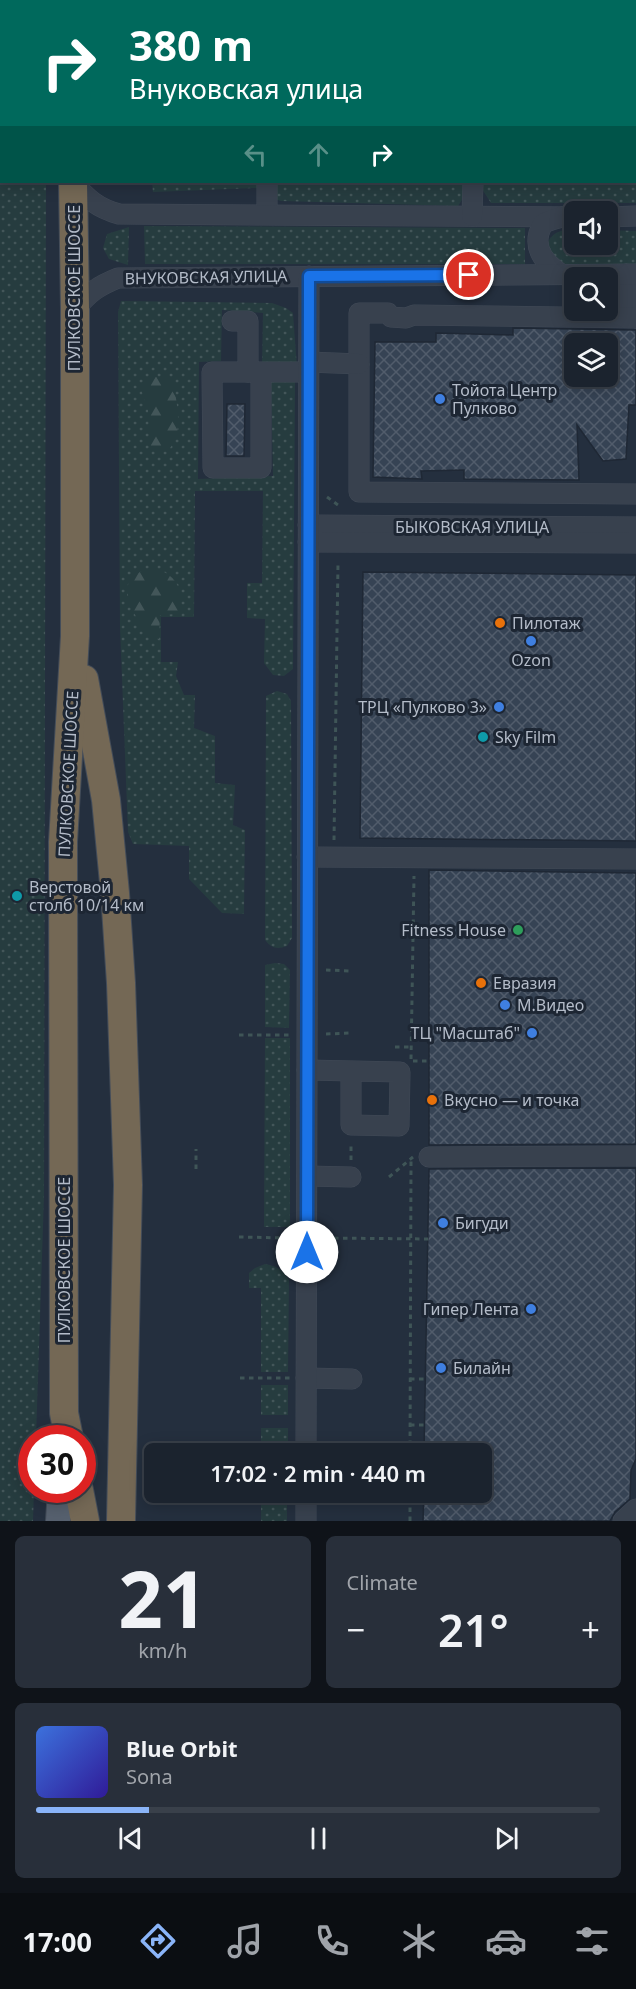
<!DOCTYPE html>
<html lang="en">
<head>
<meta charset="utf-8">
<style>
  body { margin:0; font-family:"Noto Sans",sans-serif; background:#282f3a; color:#f1f3f6; height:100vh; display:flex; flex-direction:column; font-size:22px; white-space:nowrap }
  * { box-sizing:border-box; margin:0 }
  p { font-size:20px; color:#a0a4aa }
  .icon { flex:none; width:33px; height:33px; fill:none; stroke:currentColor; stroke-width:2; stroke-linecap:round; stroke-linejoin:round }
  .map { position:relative; height:1521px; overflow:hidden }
  .drawer { display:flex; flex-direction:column; gap:15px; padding:15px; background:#0f1319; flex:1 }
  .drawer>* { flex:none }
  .guide { position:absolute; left:0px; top:0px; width:636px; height:183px; box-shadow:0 3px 15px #0003,0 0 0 2px #39404a; background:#00695c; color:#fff; overflow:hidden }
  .fabs { position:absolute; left:564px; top:201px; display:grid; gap:12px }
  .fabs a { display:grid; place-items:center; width:54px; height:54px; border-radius:9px; background:#1b232e; box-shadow:0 3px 15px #0003,0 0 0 2px #39404a; font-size:30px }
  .speed { position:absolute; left:18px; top:1425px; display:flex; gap:12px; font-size:30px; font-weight:700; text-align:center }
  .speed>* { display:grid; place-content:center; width:78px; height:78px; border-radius:50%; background:#1b232e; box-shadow:0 3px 15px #0003,0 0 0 2px #39404a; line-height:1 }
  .speed .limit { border:9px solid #d22; background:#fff; color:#111 }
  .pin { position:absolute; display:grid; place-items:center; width:51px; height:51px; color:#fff; margin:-26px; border:3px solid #fff; border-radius:50%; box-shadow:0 2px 6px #0007 }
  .me { position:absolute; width:66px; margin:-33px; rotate:0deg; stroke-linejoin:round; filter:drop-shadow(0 0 4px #0008) }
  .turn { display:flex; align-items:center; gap:21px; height:126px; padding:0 30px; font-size:27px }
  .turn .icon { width:78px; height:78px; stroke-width:2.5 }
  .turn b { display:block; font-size:42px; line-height:51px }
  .lanes { display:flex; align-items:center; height:57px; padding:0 30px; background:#0003; justify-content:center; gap:30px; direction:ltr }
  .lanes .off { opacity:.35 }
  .big { font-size:45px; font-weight:600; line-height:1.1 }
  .drawer .widget { flex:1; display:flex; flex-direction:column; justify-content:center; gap:9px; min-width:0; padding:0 21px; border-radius:9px; background:#282f3a }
  .drawer .dial { align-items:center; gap:0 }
  .dial b { font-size:78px; line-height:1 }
  .song { display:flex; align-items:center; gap:18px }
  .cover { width:72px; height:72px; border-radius:9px; background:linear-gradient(135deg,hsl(220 70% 55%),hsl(250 70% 35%)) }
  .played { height:6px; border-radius:3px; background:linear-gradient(90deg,#8ab4f8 20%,#39404a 20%) }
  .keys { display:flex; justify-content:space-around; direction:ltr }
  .heat { display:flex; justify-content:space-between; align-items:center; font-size:33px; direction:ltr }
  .drawer .tiles { flex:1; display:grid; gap:15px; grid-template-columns:1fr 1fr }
  .widget:last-child { grid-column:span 2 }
  .trip { position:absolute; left:144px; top:1443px; width:348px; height:60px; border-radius:9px; background:#1b232e; box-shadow:0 3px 15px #0003,0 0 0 2px #39404a; font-weight:600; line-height:60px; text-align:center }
  .tabs { display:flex; height:96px; justify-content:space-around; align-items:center; background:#0b0e12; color:#a0a4aa }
  .tabs .icon { width:42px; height:42px }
  .tabs .active { color:#8ab4f8 }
  .tabs b { font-size:27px; color:#f1f3f6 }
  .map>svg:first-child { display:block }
  .grass { fill:url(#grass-dots) }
  .forest { fill:url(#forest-firs) }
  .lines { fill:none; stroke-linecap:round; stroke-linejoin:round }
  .stream { stroke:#17263c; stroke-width:5 }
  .building { fill:url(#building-cross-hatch); stroke:#1f2835; stroke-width:1.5; fill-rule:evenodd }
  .minor-casing { stroke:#414a57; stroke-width:21 }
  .major-casing { stroke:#414a57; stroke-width:26 }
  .highway-casing { stroke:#434c59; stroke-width:30 }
  .path { stroke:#3f5557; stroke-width:3; stroke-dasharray:4.5 4.5; stroke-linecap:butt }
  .minor { stroke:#38414e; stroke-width:20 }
  .major { stroke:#56606e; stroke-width:24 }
  .highway { stroke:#746855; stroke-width:28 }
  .route-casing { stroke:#114b97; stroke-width:15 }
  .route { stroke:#1a73e8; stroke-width:10 }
  .shop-dot { fill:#3f7fe0; stroke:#1d2633; stroke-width:2 }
  .food-dot { fill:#e8710a; stroke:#1d2633; stroke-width:2 }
  .culture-dot { fill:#0f9aa8; stroke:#1d2633; stroke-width:2 }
  .leisure-dot { fill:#2e9e5b; stroke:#1d2633; stroke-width:2 }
  .labels { text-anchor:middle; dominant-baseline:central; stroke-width:6; stroke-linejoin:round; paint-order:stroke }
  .street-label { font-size:16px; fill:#b4bcc9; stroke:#1d2633 }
  .poi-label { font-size:16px; fill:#b4bcc9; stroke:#1d2633; text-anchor:start }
</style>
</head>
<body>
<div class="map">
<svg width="636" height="1521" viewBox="0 0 636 1521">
  <defs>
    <pattern id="grass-dots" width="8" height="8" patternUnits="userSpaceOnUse" patternTransform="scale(1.5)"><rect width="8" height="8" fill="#263c3f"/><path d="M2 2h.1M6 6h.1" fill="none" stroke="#435659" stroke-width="1.8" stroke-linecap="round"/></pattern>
    <pattern id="forest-firs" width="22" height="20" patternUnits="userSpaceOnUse" patternTransform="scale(1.5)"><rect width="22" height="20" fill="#263c3f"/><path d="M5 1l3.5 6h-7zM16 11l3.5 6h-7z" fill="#435659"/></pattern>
    <pattern id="building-cross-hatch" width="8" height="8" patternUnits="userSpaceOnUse" patternTransform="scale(1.5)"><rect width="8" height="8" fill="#364354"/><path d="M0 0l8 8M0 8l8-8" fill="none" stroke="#515c6b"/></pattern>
  </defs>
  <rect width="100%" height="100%" fill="#242f3e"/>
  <!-- grass -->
  <g class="grass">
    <path d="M0,139L2,140V182H46L44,1196L36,1438H32V1490H34L33,1521H0Z"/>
    <path d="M636,181V203H491L480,186L481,182Z"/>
    <path d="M152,182H259V188L153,192Z"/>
    <path d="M275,182H465L464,197L458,206L281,201L275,199Z"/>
    <path d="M144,226L525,228V264H145Z"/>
    <path d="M129,227L128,265L109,259L103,248L107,234Z"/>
    <path d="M574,229V244H608V230L636,231V266L563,267L546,247C551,232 560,230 574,229Z"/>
    <path d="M121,301L272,303L286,308L293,313L297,368L262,365L263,313L222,310L221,361L199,362L198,479L273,476L271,379H295L293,669L284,676L273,675L264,663L265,619L247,618V583H262L263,491H195L194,617H161V662H178L176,676L184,695H195L194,728L215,736V783L235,785L233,825L245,830L244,914L222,913L189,879V846L133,844L128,832L120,627L118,312Z"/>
    <path d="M277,691L287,694L291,701L292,938L287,946C277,950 271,948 265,940L266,696Z"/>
    <path d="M275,963L284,964L290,970L289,1028L265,1027V965Z"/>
    <path d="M265,1038H290V1227H264Z"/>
    <path d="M265,1264C277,1266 283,1270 289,1280L288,1372H261V1288H249V1273L255,1268Z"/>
    <rect x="261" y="1385" width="27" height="30"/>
    <rect x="261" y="1428" width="27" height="25"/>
    <rect x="261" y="1493" width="26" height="28"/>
  </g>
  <!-- forest -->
  <g class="forest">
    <path d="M151,377C161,377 168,376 174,385C177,407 184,432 168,451L156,452L150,447L148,410L142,392V385L146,380Z"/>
    <path d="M145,569C151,570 159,570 164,572C181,581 184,599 178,614L160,615L159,639L145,633L127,600V586L135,575Z"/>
  </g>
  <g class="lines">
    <!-- stream -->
    <path class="stream" d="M371,2V0"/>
  </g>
  <!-- building -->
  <g class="building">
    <path d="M513,328L636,330V405H629L626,459L603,461L577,425L579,480L464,479V470L421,471L422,479L373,477L375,342H436V333L513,335ZM574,344H608V376H574Z"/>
    <path d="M227,404H245L244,456H226Z"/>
    <path d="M363,572L636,575V841L360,838Z"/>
    <path d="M429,870L636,873V1144L429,1145Z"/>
    <path d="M636,1168V1459L631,1470L630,1499L615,1512L610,1521H423L424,1492H482V1454H424L429,1169Z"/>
  </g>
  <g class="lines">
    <!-- minor casing -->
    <g class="minor-casing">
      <g id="minor">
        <path d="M247,0V2"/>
        <path d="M289,0V2"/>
        <path d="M329,0V2"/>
        <path d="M634,132H636"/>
        <path d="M634,149H636"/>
        <path d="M267,182V214"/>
        <path d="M73,183C88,199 97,208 119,214L574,217"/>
        <path d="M472,216L473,182"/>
        <path d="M608,217L636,216"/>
        <path d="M561,274C547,264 534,252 539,233C540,230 541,227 543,224C548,220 556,219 562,217"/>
        <path d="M626,274V305L636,318"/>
        <path d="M75,309C90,292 98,286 118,278L636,274"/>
        <path d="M636,318L414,315L406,318L391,317L388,313H359V492L636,494"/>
        <path d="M232,321H248V372"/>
        <path d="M309,362L359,364"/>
        <path d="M261,373V468H213L212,372H308"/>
        <path d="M308,525L636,527"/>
        <path d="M308,542L636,543"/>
        <path d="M307,857L636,859"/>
        <path d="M307,1070L400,1072L399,1126L351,1125V1071"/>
        <path d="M429,1157L636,1156"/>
        <path d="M307,1176L351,1177"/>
        <path d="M306,1378L352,1379"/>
        <path d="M306,1454L309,276"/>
        <path d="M306,1521V1492"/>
        <path d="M623,1521L636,1509"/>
      </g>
    </g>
    <!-- major casing -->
    <g class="major-casing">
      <path id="major" d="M58,1521L60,1490"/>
    </g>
    <!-- highway casing -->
    <g class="highway-casing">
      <g id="highway">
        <path d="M74,2V0"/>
        <path d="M84,679L106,800L115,893L121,983L128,1185L121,1521"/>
        <path d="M69,1438L64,1413L63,842L75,636V309L73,182"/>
        <path d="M79,1490L85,1521"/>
      </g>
    </g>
    <!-- path -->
    <g class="path">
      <path d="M0,131H2"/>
      <path d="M327,497L338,505"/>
      <path d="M334,840L338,563"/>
      <path d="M326,970L351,971"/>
      <path d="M326,1034L351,1033"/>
      <path d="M239,1035H289"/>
      <path d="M395,1047H411"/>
      <path d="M411,1059L414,876"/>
      <path d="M413,1061H429"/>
      <path d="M351,1160V1142"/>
      <path d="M196,1169V1149"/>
      <path d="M389,1177L413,1157"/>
      <path d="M239,1237L288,1238"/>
      <path d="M325,1238L428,1239"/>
      <path d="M240,1378H290"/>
      <path d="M410,1379H426"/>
      <path d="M410,1425H425"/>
      <path d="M410,1454L411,1161"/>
      <path d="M410,1521V1492"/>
    </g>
    <!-- minor -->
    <use href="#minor" class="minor"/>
    <!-- major -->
    <use href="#major" class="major"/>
    <!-- highway -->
    <use href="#highway" class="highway"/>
  </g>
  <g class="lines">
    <!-- route casing -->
    <g class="route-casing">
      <path id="route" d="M307,1252L309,276L469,275"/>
    </g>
    <!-- route -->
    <use href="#route" class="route"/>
  </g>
  <!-- markers -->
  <g class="shop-dot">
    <circle cx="440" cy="399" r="6"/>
    <circle cx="531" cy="641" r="6"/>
    <circle cx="499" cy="707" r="6"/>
    <circle cx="505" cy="1005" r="6"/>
    <circle cx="532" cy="1033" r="6"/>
    <circle cx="443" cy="1223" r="6"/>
    <circle cx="531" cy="1309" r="6"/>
    <circle cx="441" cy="1368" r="6"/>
  </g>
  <g class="food-dot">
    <circle cx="500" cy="623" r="6"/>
    <circle cx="481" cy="983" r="6"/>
    <circle cx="432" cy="1100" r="6"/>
  </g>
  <g class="culture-dot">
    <circle cx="483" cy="737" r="6"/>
    <circle cx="17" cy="896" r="6"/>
  </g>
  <circle class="leisure-dot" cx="518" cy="930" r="6"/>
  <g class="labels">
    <!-- street labels -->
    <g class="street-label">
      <text transform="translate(206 277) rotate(-1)">ВНУКОВСКАЯ УЛИЦА</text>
      <text transform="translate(74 288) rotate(-90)">ПУЛКОВСКОЕ ШОССЕ</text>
      <text x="472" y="527">БЫКОВСКАЯ УЛИЦА</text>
      <text transform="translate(68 774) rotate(-87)">ПУЛКОВСКОЕ ШОССЕ</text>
      <text transform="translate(64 1260) rotate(-90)">ПУЛКОВСКОЕ ШОССЕ</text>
    </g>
    <!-- poi labels -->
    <g class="poi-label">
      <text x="452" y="390">Тойота Центр<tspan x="452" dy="18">Пулково</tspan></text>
      <text x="512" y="623">Пилотаж</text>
      <text x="531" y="660" text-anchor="middle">Ozon</text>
      <text x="487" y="707" text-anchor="end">ТРЦ «Пулково 3»</text>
      <text x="495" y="737">Sky Film</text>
      <text x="29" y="887">Верстовой<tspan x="29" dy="18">столб 10/14 км</tspan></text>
      <text x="506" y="930" text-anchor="end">Fitness House</text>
      <text x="493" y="983">Евразия</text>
      <text x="517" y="1005">М.Видео</text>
      <text x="520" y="1033" text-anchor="end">ТЦ "Масштаб"</text>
      <text x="444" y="1100">Вкусно — и точка</text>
      <text x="455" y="1223">Бигуди</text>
      <text x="519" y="1309" text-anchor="end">Гипер Лента</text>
      <text x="453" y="1368">Билайн</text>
    </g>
  </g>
</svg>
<div class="fabs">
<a><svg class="icon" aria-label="sound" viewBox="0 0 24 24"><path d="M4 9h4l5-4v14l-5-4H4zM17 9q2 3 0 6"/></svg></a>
<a><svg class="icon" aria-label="search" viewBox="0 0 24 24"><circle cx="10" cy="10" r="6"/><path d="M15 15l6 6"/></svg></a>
<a><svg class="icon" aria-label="layers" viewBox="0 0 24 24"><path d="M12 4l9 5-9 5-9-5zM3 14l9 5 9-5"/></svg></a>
</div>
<div class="speed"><div class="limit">30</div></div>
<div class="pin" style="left:469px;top:275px;background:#d93025"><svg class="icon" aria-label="arrive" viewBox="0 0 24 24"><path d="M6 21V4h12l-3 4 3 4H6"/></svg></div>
<svg class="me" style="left:307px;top:1252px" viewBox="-20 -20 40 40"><circle r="19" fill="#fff"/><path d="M0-13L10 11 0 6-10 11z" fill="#1a73e8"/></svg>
<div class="trip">17:02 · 2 min · 440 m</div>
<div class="guide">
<div class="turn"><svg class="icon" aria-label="right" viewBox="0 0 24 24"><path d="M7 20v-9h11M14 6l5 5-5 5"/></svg><div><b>380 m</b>Внуковская улица</div></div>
<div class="lanes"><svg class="icon off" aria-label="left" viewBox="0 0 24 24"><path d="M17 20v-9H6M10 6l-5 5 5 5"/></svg><svg class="icon off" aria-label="ahead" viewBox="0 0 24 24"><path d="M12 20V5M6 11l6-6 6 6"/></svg><svg class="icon" aria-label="right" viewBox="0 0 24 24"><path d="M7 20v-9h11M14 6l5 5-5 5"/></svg></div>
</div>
</div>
<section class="drawer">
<div class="tiles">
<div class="widget dial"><b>21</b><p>km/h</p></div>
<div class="widget"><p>Climate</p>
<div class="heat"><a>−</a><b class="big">21°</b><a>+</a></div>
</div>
<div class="widget">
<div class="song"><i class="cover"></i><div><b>Blue Orbit</b><p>Sona</p></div></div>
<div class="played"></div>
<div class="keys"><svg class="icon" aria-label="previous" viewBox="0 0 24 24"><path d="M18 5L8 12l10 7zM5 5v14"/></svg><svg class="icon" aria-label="pause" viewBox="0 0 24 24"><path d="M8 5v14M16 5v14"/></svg><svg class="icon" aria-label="next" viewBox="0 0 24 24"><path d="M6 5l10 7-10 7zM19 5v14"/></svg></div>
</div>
</div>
</section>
<nav class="tabs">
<b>17:00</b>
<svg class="icon active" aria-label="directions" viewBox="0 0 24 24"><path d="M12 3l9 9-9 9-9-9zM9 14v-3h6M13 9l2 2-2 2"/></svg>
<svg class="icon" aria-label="music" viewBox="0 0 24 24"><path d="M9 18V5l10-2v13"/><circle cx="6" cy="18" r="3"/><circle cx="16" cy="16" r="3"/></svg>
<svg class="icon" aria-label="phone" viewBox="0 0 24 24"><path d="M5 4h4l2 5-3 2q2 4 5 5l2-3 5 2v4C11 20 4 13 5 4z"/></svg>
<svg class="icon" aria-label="climate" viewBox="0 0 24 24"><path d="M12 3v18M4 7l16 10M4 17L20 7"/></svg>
<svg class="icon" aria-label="car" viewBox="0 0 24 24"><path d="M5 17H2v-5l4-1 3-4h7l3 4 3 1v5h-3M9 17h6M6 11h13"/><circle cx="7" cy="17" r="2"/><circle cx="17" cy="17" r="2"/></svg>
<svg class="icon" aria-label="filters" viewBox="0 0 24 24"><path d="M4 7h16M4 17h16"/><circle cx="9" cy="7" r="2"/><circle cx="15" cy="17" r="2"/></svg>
</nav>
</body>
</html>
